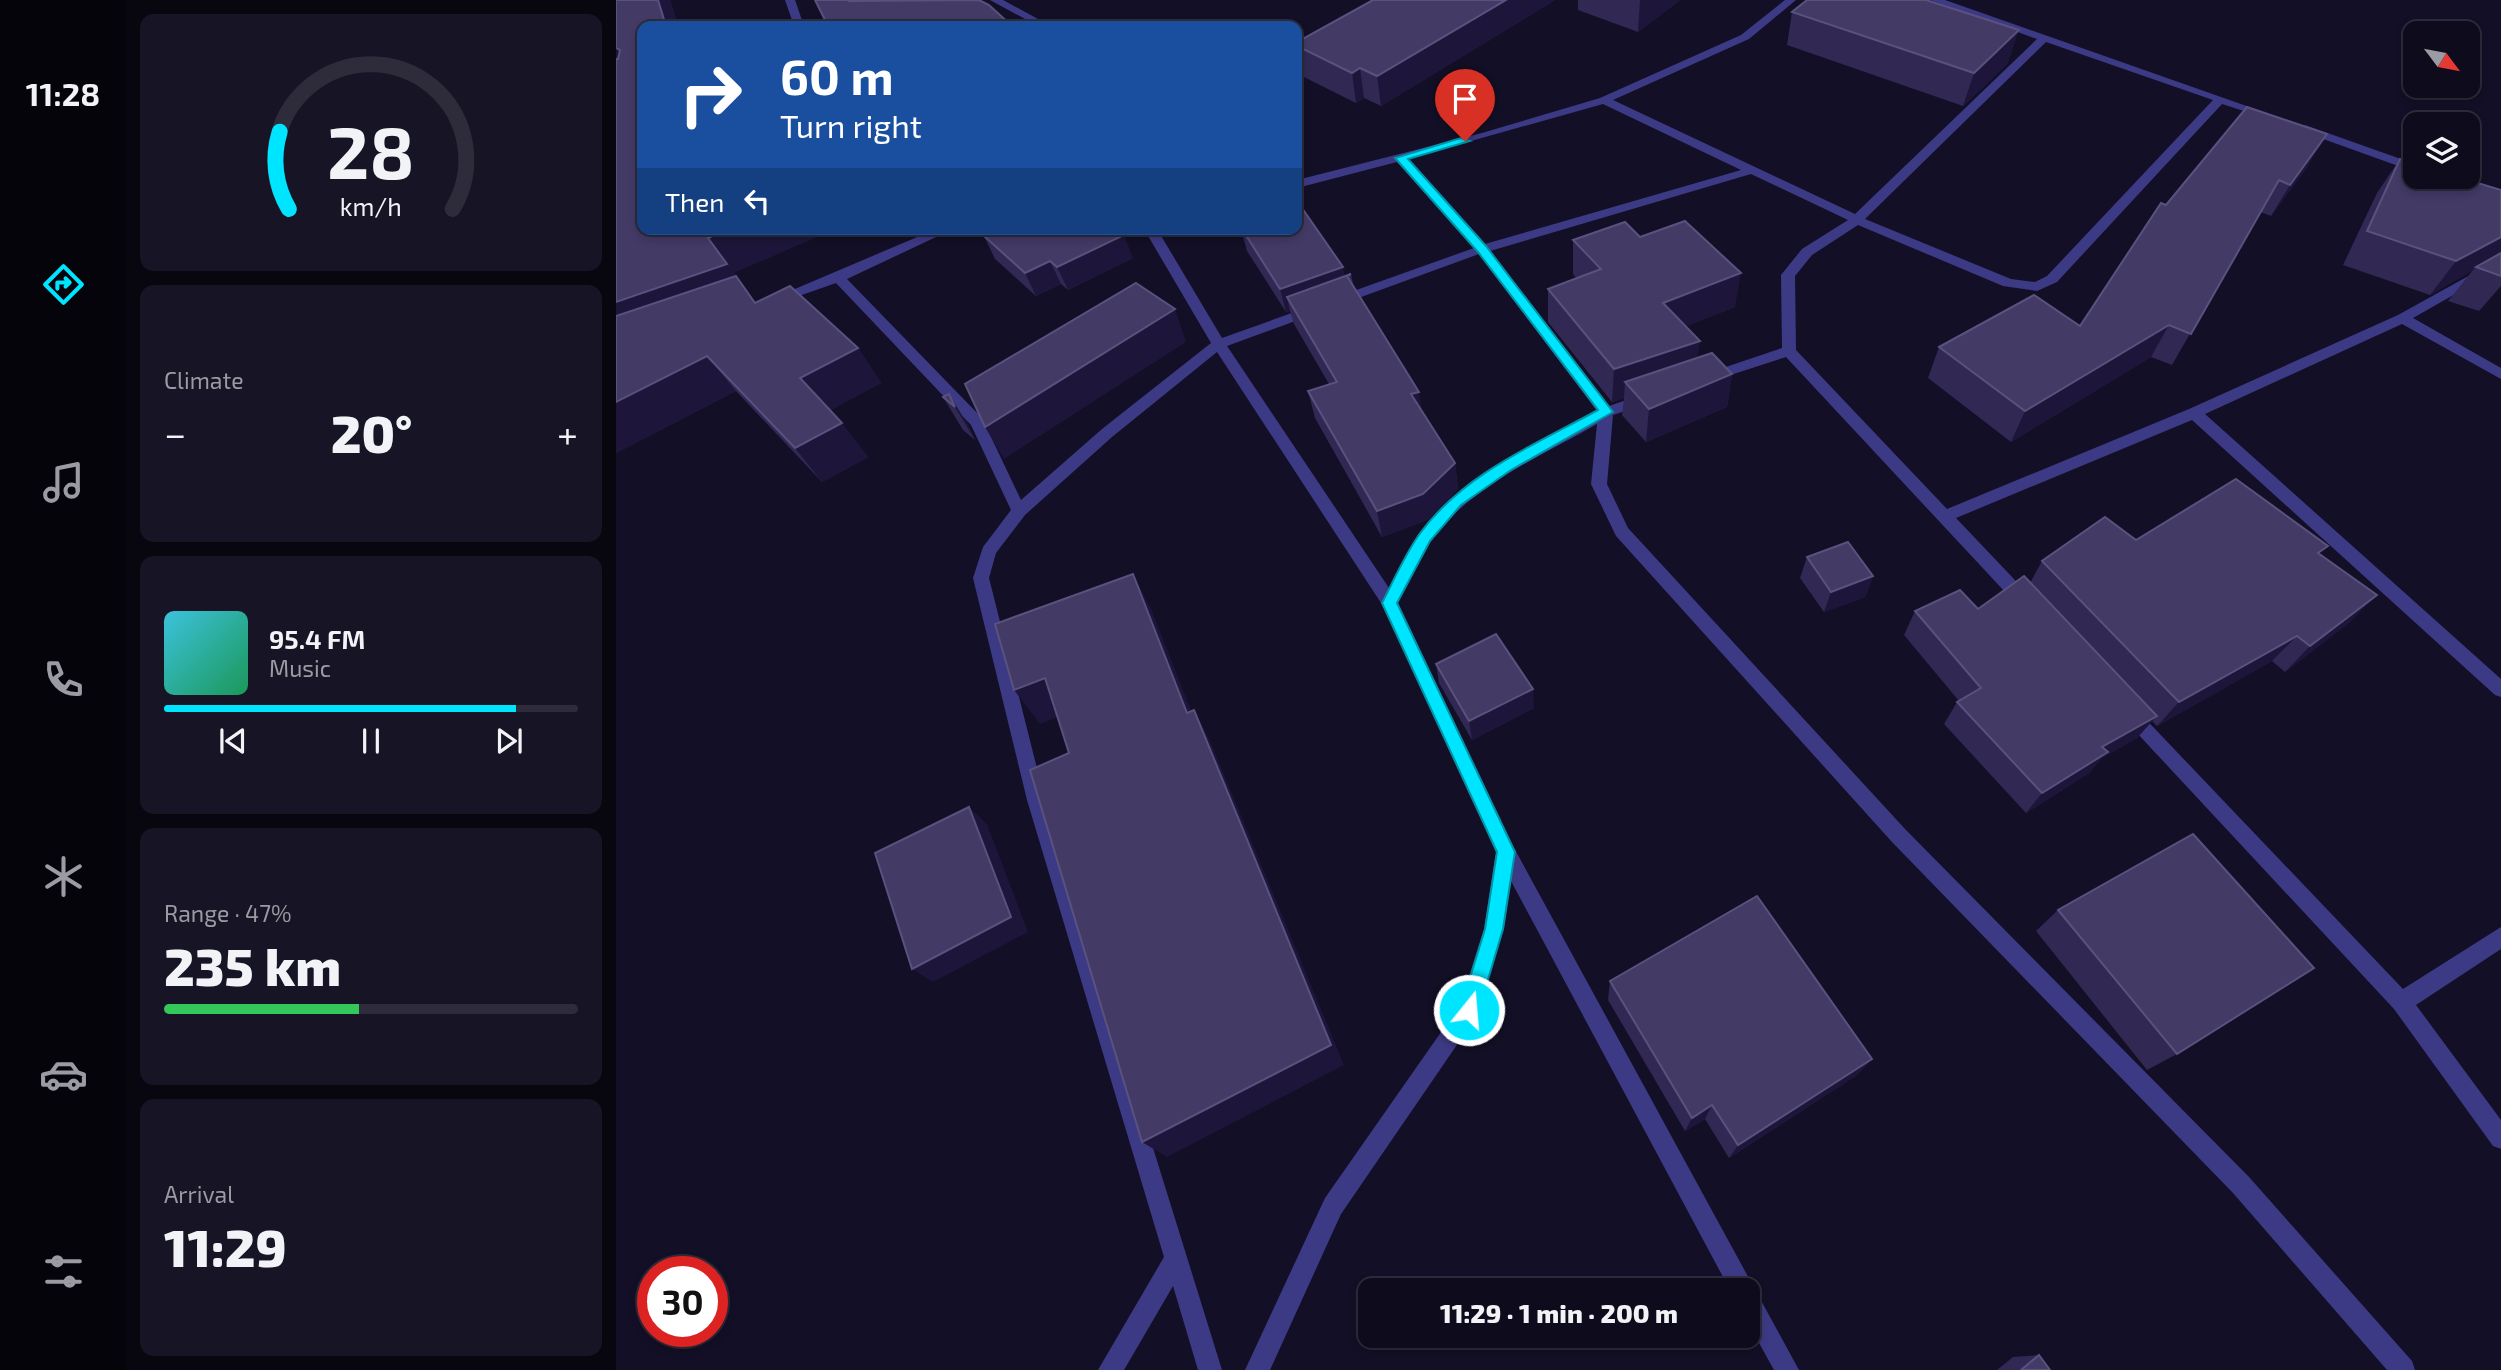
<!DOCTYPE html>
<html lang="en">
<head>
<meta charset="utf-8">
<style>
  body { margin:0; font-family:"Exo 2",sans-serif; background:#171425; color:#f1f3f6; height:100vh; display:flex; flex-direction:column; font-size:26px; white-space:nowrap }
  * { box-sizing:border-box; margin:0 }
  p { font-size:23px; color:#9b9ba3 }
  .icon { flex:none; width:38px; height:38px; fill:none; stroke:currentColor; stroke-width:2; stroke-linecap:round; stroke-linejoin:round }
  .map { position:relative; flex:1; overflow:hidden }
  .details { display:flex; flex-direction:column; gap:14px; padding:14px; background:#08060f; width:490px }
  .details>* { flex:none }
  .guide { position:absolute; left:21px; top:21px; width:665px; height:214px; border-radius:14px; box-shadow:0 4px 10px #0003,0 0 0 2px #2e2b3b; background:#1a4fa0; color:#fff; overflow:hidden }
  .needle { width:46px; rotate:122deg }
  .tools { position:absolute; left:1787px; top:21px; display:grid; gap:14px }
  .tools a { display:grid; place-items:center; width:77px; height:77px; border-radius:14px; background:#0e0b1c; box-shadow:0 4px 10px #0003,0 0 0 2px #2e2b3b; font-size:35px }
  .speed { position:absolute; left:21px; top:1256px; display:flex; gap:14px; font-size:35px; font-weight:700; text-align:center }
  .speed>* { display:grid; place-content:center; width:91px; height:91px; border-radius:50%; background:#0e0b1c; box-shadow:0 4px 10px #0003,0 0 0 2px #2e2b3b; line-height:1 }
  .speed .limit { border:10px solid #d22; background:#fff; color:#111 }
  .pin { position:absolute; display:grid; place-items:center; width:60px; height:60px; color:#fff; margin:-72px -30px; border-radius:50% 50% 50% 0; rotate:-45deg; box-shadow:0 0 7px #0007 }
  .pin .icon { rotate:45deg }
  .me { position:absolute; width:77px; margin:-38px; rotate:17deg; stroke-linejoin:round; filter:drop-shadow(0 0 5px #0008) }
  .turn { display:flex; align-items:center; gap:24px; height:147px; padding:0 28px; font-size:32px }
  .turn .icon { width:91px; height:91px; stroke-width:2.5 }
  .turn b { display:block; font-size:49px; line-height:60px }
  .then { display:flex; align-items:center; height:66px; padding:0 28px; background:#0003; gap:14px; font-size:26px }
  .big { font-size:52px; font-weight:800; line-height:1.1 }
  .details .tile { flex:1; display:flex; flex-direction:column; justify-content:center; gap:10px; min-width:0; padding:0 24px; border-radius:14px; background:#171425 }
  .details .dial { align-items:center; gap:0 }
  .dial svg { height:182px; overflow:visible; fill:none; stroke:#2e2b3b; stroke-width:7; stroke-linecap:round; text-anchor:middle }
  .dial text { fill:#f1f3f6; stroke:none }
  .song { display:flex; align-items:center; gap:21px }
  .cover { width:84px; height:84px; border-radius:10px; background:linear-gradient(135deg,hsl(190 70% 55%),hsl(150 70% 35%)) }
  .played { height:7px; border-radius:4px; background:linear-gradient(90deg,#00e5ff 85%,#2e2b3b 85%) }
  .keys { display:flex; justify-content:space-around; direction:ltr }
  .heat { display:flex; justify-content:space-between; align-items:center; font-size:38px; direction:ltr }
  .charge { height:10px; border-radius:5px; background:linear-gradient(90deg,#34c759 47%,#2e2b3b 0) }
  .trip { position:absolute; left:742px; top:1278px; width:402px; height:70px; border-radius:14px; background:#0e0b1c; box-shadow:0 4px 10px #0003,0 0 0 2px #2e2b3b; font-weight:800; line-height:70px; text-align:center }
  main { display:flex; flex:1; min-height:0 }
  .menu { display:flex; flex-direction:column; width:126px; justify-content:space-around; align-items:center; background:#06040b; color:#9b9ba3 }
  .menu .icon { width:49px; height:49px }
  .menu .on { color:#00e5ff }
  .menu b { font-size:32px; color:#f1f3f6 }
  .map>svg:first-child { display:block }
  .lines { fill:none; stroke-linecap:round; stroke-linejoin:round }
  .minor { fill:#3d3a85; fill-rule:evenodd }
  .wall { fill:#312854 }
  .shaded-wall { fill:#1d163a }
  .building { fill:#433a66; stroke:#5a527e; stroke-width:2 }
  .route { fill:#00e5ff; stroke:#0095a6; stroke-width:2 }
</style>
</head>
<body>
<main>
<nav class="menu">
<b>11:28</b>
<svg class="icon on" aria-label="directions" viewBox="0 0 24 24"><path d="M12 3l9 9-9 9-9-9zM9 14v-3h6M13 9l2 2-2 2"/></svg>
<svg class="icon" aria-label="music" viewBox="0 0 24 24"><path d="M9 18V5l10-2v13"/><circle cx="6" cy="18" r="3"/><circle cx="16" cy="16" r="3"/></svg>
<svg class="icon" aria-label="phone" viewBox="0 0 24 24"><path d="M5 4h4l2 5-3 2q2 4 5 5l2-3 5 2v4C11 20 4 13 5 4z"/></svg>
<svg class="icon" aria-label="climate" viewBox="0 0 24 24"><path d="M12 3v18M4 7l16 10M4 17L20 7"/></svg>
<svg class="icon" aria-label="car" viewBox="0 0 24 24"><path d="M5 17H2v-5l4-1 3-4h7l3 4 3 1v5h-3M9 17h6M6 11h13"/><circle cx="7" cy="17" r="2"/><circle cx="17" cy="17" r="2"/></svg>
<svg class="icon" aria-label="filters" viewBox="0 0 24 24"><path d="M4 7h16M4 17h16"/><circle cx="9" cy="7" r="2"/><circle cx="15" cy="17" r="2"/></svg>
</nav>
<section class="details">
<div class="tile dial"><svg viewBox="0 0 100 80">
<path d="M14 69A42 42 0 1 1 86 69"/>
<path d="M14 69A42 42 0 0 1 10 35" stroke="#00e5ff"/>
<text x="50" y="56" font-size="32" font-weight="700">28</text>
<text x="50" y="72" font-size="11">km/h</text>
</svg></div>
<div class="tile"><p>Climate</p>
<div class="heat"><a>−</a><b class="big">20°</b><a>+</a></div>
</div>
<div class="tile">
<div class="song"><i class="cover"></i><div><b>95.4 FM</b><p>Music</p></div></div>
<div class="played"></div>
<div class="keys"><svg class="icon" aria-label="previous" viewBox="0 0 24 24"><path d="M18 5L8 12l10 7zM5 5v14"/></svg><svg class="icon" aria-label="pause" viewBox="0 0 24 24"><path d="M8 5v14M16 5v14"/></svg><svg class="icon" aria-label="next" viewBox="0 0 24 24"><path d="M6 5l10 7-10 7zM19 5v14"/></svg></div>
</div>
<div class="tile"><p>Range · 47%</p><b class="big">235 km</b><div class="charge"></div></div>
<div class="tile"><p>Arrival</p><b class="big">11:29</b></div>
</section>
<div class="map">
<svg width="1885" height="1370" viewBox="0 0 1885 1370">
  <rect width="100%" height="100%" fill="#130f26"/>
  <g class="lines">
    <!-- minor -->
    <g class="minor">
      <path d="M169,0H179L188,26H178Z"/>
      <path d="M374,0H387L435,26H422Z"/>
      <path d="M1169,0H1180L1133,39L997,100L1239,214L1421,39L1314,0H1329L1659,116L1653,119L1606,104L1441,282L1421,291L1387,286L1242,225L1196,255L1179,276L1180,350L1331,509L1573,409L1782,315L1885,258V268L1797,318L1885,368V379L1786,324L1589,414L1885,679V697L1879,695L1576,420L1340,518L1416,598L1418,603L1416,608H1404L1170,357L1096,381H1086V375L1166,348L1165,275L1186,249L1232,220L1135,174L874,251L993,406L1028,394L1035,399L1033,403L997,415L991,484L1012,528L1290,830L1633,1177L1796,1361L1799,1370H1771L1617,1193L1276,842L1000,536L975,484L981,424C923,458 856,484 815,541C802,560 793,582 782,603L897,846L1183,1370H1158L1132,1323V1290H1114L895,881L888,929L860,1017L725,1214L654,1370H629L709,1198L844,1005L868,929L880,852L767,606L601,352L496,437L409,515L380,553L373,578L429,800L606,1370H582L557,1286L508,1370H482L548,1257L411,800L357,578L367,547L395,510L355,425L220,283L160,304L153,300L320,229H337L231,279L366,418L405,500L486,429L595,343L528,229H541L606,338L858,248L781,162L681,188V180L866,133L984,98L1125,35ZM1430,42L1597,100L1431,276L1419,282L1395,279L1249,219ZM987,104L1125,170L869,244L791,159ZM863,254L981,411C919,446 848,473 804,532C792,549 783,569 773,588L611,346Z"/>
      <path d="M1689,125L1799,164V172L1685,131L1683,129Z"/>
      <path d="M1513,705L1519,708L1787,989L1885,927V949L1800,1005L1885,1120V1149L1877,1146L1778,1009L1507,718L1504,713L1507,708Z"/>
    </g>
  </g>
  <!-- wall -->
  <g class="wall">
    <path d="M0,0H54L62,26L118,273L140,303L242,348L265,383L214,410L252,457L206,482L120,391L0,453Z"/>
    <path d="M757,0H939L765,106L748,98L740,103L682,74L681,68V42Z"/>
    <path d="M962,0H1064L1022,32L962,10Z"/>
    <path d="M1176,12L1392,63L1347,106L1171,45Z"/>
    <path d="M1784,159L1885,253V286L1863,311L1832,301L1857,270L1814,295L1727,265L1761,193Z"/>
    <path d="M1692,166L1655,216L1644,212L1556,365L1535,357L1395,442L1312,378L1323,347L1464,326L1550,205Z"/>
    <path d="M625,229H681L729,276L735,274L737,284L806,411L839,463L842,489L811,520L766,537L699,418L692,391L713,384L678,324L674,311L670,312L631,251Z"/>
    <path d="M368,236L517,258L452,290L445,284L420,296L379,259Z"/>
    <path d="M1024,237L1119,307L1070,326L1082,358L1116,374L1111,407L1030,442L1006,415L1008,398L996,402L932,322V289L960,278L957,274V240Z"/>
    <path d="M333,394L353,427L359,440L347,430L327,397Z"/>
    <path d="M1520,540L1705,554L1734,622L1669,672L1656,661L1541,726L1536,721L1521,738L1486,758L1473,773L1410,813L1328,724L1341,702L1343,701L1288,635L1299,611L1362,609L1414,583L1426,561Z"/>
    <path d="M1191,557L1257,576L1249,597L1208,612L1184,578Z"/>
    <path d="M820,664L918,708L856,740L823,683Z"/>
    <path d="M1442,910L1561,1054L1531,1070L1420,931Z"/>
    <path d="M994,981L1256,1059L1241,1075L1113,1158L1089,1119L1069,1131L992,1000Z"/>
    <path d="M1423,1355L1434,1370H1381L1397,1357Z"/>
  </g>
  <!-- shaded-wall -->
  <g class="shaded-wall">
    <path d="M42,0H54L62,26H50Z"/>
    <path d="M890,0H939L765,106L761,76Z"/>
    <path d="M1024,0H1064L1022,32Z"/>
    <path d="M1403,30L1392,63L1347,106L1358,73Z"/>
    <path d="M0,48H1L25,82L0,90Z"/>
    <path d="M744,68L748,98L740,103L736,73Z"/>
    <path d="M1711,134L1692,166L1655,216L1674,185Z"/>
    <path d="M112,229H220L118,273L165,338L0,348V302L92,238Z"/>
    <path d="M508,235L517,258L452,290L441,267Z"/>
    <path d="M1885,237V253L1860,267L1857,270L1814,295L1840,261Z"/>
    <path d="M434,261L445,284L420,296L409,273Z"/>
    <path d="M727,267L732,290L671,297L674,311L670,312L664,289Z"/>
    <path d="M1125,273L1119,307L1044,337L1047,303Z"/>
    <path d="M559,309L570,342L388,459L369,427Z"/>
    <path d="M1553,325L1535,357L1395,442L1409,411Z"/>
    <path d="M1084,341L1079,374L1009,382L1008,398L996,402L998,369Z"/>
    <path d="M242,348L265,383L210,413L184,378Z"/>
    <path d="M91,356L120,391L0,453V402Z"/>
    <path d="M1116,374L1111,407L1030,442L1033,409Z"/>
    <path d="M803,392L807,419L795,394Z"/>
    <path d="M333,394L353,427L359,440L339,407Z"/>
    <path d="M226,423L252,457L206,482L179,448Z"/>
    <path d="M839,463L842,489L811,520L766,537L761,511Z"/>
    <path d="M517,574L536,611L589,746L571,713Z"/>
    <path d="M1257,576L1249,597L1208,612L1215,592Z"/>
    <path d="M1761,595L1734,622L1669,672L1694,646Z"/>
    <path d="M1681,636L1656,661L1541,726L1563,702Z"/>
    <path d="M429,678L454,712L424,724L398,690Z"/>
    <path d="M917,689L918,708L856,740L853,721Z"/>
    <path d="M578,710L595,743L728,1065L551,1157L526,1142Z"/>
    <path d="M1541,716L1521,738L1486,758L1473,773L1410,813L1426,793L1486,747Z"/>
    <path d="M353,807L371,824L412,932L317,982L296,969Z"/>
    <path d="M1256,1059L1241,1075L1113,1158L1122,1145Z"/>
    <path d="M1096,1105L1089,1119L1069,1131L1076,1118Z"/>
  </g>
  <!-- building -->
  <g class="building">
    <path d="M0,0H42L50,26H26V229H112L92,238L111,264L0,302V59H2L4,50L0,48Z"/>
    <path d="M199,0H233V1L363,0L373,5L396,26H212Z"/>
    <path d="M757,0H890L761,76L744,68L736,73L681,46V42Z"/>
    <path d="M1191,0H1310L1403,30L1358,73L1176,12Z"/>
    <path d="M1631,107L1711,134L1674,185L1663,180L1575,334L1553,325L1409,411L1323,347L1418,295L1464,326L1545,203L1550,205Z"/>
    <path d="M1784,159L1799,164V177H1842L1885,190V237L1840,261L1751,231Z"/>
    <path d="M686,208L727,267L664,289L626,229H681V210Z"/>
    <path d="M1069,221L1125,273L1047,303L1084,341L998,369L932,289L985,269L957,240L1009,222L1024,237Z"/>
    <path d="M381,229H502L508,235L441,267L434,261L409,273L368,236Z"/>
    <path d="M1885,253V276L1860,267Z"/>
    <path d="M735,274L731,276L803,392L795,394L839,463L807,494L761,511L692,391L721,382L671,297Z"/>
    <path d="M120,276L139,303L174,286L242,348L184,378L226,423L179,448L91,356L0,402V316Z"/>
    <path d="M520,283L559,309L369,427L349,384Z"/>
    <path d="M1096,353L1116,374L1033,409L1009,382Z"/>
    <path d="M333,394L339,407L327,397Z"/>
    <path d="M1620,479L1712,546L1702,553L1761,595L1694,646L1681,636L1563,702L1426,561L1489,517L1520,540Z"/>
    <path d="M1232,542L1257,576L1215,592L1191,557Z"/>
    <path d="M517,574L571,713L578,710L715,1045L526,1142L414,770L453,753L429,678L398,690L379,624Z"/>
    <path d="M1408,576L1541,716L1486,747L1492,752L1426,793L1341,702L1365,688L1299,611L1344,590L1362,609Z"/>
    <path d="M880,634L917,689L853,721L820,664Z"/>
    <path d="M353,807L395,917L296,969L259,853Z"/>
    <path d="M1577,834L1698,968L1561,1054L1442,910Z"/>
    <path d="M1141,896L1256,1059L1122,1145L1096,1105L1076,1118L994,981Z"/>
    <path d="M1423,1355L1434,1370H1405Z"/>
  </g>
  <!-- route -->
  <path class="route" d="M845,138L854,141L792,159L870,246L997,412L895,470L845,505L814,541L781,603L899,852L887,929L863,1010L860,1017L853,1020L847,1017L844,1010L869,929L881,852L766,603C778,580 790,552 805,532C849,473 920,444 982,410L862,252L779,158Z"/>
</svg>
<div class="tools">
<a><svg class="needle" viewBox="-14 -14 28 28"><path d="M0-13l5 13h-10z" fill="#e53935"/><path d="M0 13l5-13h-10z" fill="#9b9ba3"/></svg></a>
<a><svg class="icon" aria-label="layers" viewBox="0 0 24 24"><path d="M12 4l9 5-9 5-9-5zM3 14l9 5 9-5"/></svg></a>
</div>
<div class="speed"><div class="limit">30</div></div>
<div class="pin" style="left:849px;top:141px;background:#d93025"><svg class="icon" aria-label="arrive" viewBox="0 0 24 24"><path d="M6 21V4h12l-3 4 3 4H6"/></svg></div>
<svg class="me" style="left:853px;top:1010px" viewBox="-20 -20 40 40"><circle r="17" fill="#00e5ff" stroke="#fff" stroke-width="3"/><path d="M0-11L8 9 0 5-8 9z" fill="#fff"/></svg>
<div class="trip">11:29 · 1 min · 200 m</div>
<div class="guide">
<div class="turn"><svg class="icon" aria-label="right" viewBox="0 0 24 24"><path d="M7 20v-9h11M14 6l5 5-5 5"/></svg><div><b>60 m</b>Turn right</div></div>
<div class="then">Then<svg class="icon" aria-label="left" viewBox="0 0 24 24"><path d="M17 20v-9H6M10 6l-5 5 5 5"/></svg></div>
</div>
</div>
</main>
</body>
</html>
